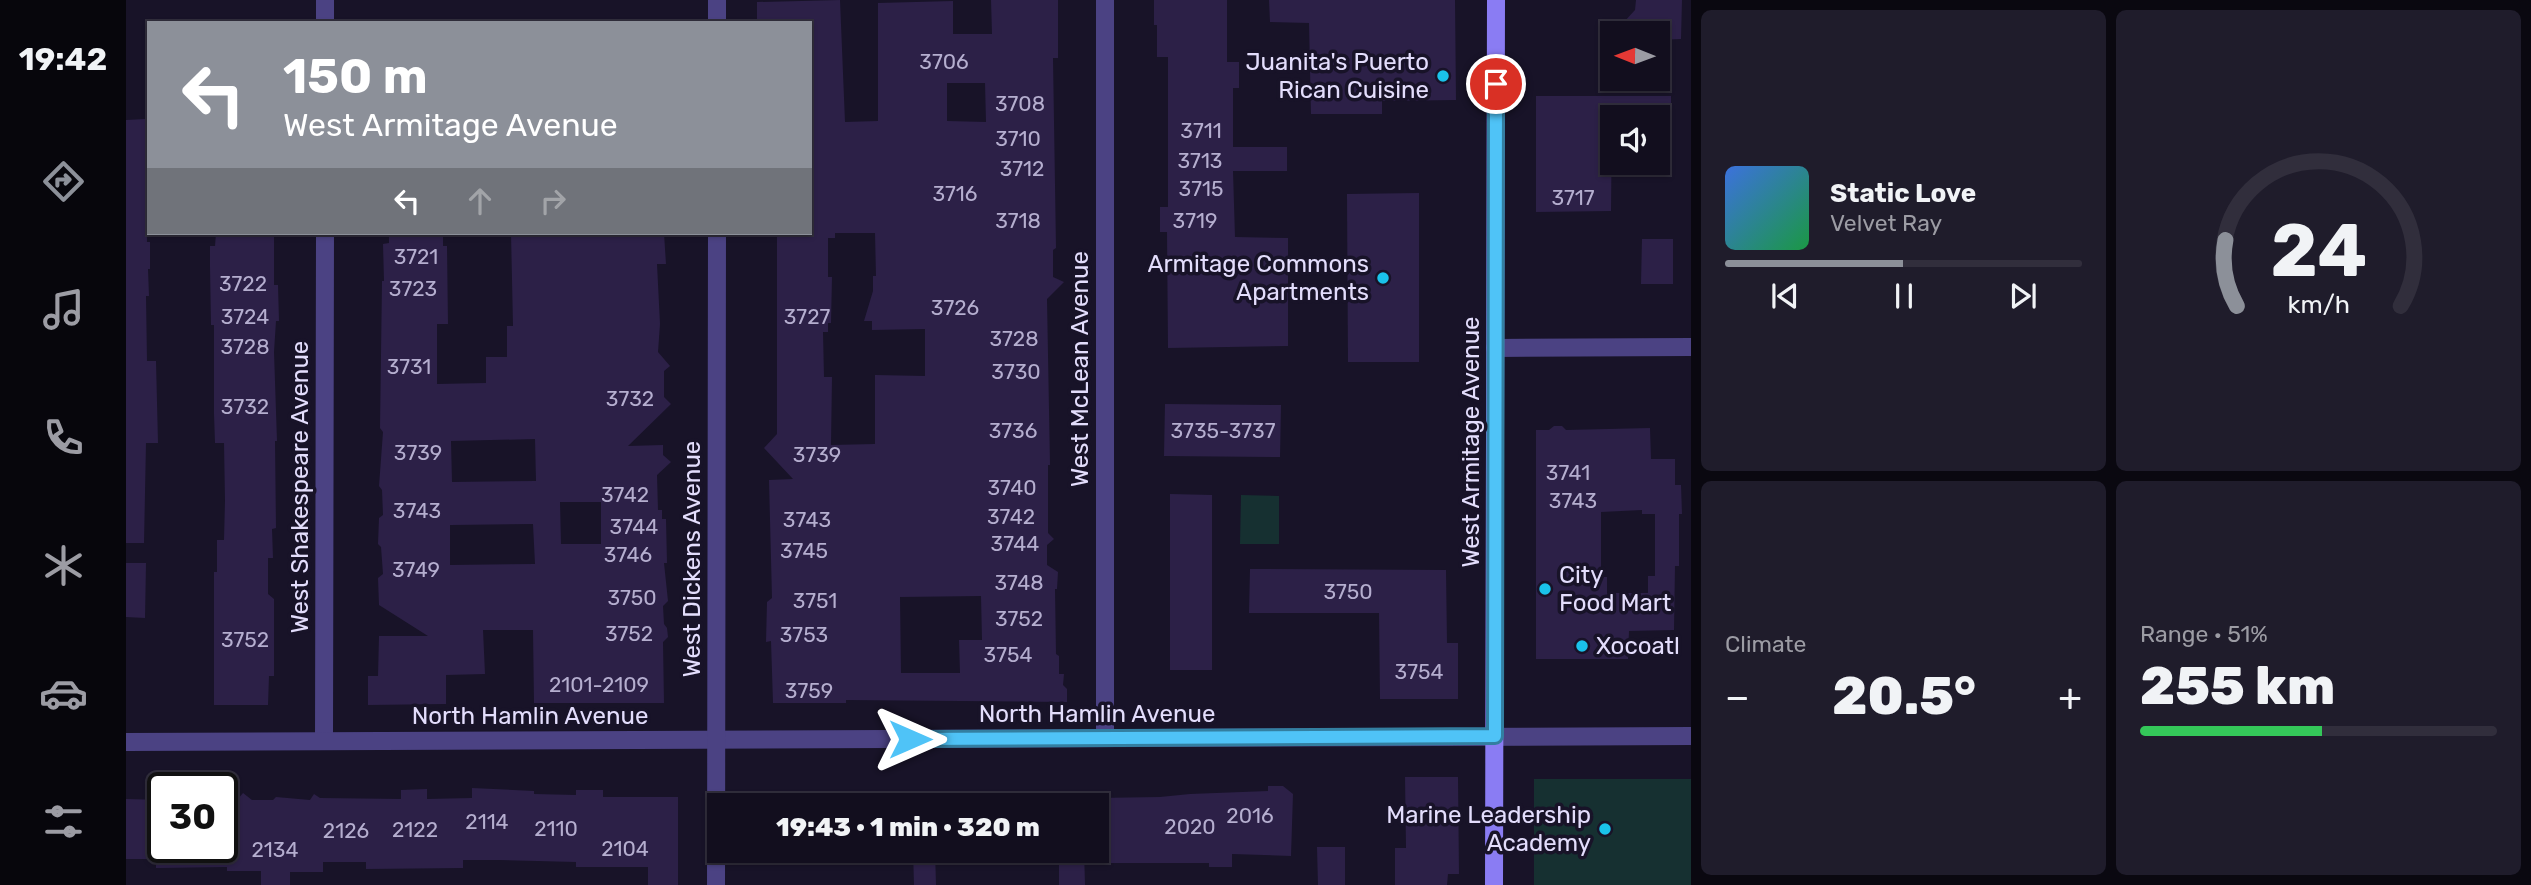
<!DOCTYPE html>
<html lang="en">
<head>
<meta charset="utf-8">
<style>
  body { margin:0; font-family:Rubik,sans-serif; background:#1f1c2b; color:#f1f3f6; height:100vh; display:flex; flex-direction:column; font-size:26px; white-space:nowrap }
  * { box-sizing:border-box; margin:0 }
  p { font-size:23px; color:#9c9ca4 }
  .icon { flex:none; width:38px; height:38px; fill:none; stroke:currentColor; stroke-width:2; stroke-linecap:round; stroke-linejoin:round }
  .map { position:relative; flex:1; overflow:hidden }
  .panel { display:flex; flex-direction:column; gap:10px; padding:10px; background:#0a0810; width:840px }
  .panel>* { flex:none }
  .top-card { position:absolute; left:21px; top:21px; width:665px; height:214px; border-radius:0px; box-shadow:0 2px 5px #0004,0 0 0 2px #312e3c; background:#8c9099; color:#fff; overflow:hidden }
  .needle { width:46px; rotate:271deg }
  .tools { position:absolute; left:1474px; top:21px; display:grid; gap:14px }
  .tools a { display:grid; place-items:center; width:70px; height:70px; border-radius:0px; background:#120e1e; box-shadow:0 2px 5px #0004,0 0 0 2px #312e3c; font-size:35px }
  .speed { position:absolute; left:21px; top:772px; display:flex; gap:14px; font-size:35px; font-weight:700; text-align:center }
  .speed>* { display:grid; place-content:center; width:91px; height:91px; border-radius:50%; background:#120e1e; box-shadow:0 2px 5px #0004,0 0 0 2px #312e3c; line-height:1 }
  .speed .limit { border:4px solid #111; border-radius:10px; background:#fff; color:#111 }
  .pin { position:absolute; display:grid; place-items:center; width:60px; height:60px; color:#fff; margin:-30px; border:4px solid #fff; border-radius:50%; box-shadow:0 2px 7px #0007 }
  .me { position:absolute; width:77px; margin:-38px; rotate:90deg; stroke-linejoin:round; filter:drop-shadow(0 0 5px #0008) }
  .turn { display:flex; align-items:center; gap:24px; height:147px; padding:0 21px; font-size:32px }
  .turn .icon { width:91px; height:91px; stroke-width:2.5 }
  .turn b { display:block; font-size:49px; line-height:60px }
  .lanes { display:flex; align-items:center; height:66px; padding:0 21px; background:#0003; justify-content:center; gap:35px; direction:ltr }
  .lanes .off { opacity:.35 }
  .big { font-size:52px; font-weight:800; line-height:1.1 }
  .panel .widget { flex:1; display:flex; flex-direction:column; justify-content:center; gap:10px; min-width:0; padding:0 24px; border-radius:10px; background:#1f1c2b }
  .panel .dial { align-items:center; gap:0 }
  .dial svg { height:182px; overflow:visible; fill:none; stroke:#312e3c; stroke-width:7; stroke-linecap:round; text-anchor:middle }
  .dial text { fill:#f1f3f6; stroke:none }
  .song { display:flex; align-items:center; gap:21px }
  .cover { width:84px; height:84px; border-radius:10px; background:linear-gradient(135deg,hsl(220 70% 55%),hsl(140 70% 35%)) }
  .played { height:7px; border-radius:4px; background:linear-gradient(90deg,#8c9099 50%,#312e3c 50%) }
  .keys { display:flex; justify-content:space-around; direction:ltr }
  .heat { display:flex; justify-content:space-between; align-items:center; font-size:38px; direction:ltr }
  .charge { height:10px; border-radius:5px; background:linear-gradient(90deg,#34c759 51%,#312e3c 0) }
  .panel .tiles { flex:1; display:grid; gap:10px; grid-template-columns:repeat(2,1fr) }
  .trip { position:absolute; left:581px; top:793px; width:402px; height:70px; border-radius:0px; background:#120e1e; box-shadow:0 2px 5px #0004,0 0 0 2px #312e3c; font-weight:800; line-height:70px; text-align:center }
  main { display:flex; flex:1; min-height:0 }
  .tabs { display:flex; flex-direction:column; width:126px; justify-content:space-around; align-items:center; background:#07060c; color:#9c9ca4 }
  .tabs .icon { width:49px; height:49px }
  .tabs .active { color:#8c9099 }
  .tabs b { font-size:32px; color:#f1f3f6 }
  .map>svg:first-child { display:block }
  .green { fill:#163031 }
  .building { fill:#2c2047; fill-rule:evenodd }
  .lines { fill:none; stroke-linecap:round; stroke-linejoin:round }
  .street { stroke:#4b4283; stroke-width:18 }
  .secondary { stroke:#8a7cf3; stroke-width:18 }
  .route-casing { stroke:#337fa1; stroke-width:18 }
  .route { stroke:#4fc3f7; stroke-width:12 }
  .poi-dot { fill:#1ac2ea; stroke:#181328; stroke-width:2.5 }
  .labels { text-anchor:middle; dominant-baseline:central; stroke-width:7; stroke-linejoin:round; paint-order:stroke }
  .number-label { font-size:21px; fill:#b5aecf }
  .poi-label { font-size:24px; fill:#e3ddfc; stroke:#181328; text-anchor:end }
  .street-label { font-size:24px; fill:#e3ddfc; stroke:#181328 }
</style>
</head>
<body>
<main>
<nav class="tabs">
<b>19:42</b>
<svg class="icon active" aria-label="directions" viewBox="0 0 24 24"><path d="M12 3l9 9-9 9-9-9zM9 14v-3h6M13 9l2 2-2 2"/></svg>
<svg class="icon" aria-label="music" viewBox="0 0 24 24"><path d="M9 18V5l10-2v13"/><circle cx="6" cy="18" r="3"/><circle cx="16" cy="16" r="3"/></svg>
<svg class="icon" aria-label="phone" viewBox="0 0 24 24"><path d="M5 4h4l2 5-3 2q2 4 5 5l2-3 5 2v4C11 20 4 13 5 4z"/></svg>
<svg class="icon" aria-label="climate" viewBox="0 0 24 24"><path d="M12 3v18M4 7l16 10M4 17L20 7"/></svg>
<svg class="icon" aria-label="car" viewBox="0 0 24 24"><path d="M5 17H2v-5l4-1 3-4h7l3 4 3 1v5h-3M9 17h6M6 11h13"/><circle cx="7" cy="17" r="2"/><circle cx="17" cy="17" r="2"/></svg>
<svg class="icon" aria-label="filters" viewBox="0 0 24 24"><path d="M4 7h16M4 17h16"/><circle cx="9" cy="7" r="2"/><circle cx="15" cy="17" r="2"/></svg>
</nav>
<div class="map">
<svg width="1565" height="885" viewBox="0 0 1565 885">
  <rect width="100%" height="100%" fill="#181328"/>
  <!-- green -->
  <g class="green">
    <path d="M1115,495L1153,496V544H1114Z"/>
    <rect x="1408" y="779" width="157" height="106"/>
  </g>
  <!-- building -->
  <g class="building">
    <path d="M714,0L719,122L752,121V3L827,1V34H866L865,0H932V58H927L930,248L927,250V277L938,282L921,299L924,465H922V533L928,539L921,545V565L932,572L931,589H929L930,654L933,656V674H938L937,685L941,689V702L720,700V703H647L645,641L640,642L641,602L646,598L643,480L667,479L638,448L651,434V233H684V23H631V2ZM821,83H859L860,122L821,121ZM709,233H749L750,276H747V291L738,321H746V330L799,329V376L749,375V444L705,445L706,377H698L697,332H702V323H705L706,277H702V238H709ZM855,596L856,640H833L834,673H775L774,597Z"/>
    <path d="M1028,0H1101V62H1113V88H1107V147H1161V171H1107L1109,237L1162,238V346L1042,348L1041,232H1034V207H1042V57H1031V25H1028Z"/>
    <path d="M1143,0H1329L1330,100L1256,101V114H1185L1183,23L1144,22Z"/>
    <path d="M1510,0H1556L1555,39L1531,40V33H1488L1509,10Z"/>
    <path d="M1410,96H1545V117H1486L1485,211L1410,212Z"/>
    <path d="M20,119L21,242H24V269H22L23,296H20L21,361H30L32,443H20L18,543H0V120Z"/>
    <path d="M1293,193V362H1222L1221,194Z"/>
    <path d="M90,233H148V285H152L153,321H150L148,352L151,441H149L150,528L146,529L147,558H142V594L148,599V676H143L142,705H88V572H91V540H98L99,501L98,443H89L88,414V325H85L84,267V246H89Z"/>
    <path d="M263,233H317V246H321L322,324H311V384L360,383V357H381V326H387L385,233H538L540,264H531L534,324L532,352L544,366L538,371V397L545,404L502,446L537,445V455L545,462L531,475L532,510H536V519H540L541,563H538L542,601L537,606L538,624L541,628L542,637L537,642L538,703H408L407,630H357L359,674L320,675V704L242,705V676H252L253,636H302L253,605L252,578L257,574L255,547L252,544L253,518L257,515L256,490L253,486L257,432L254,428L256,281H258L257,244L263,243ZM409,439L410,481L326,482L325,441ZM434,502H475V544H435ZM407,524L409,564L324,565V525Z"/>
    <path d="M1516,239H1547V284H1515Z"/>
    <path d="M1039,404L1155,405L1154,457L1038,456Z"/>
    <path d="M1428,426H1436L1440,430L1524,428L1525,459H1549V485H1555L1556,514H1553V566H1549L1548,630L1503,631L1502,659H1410V430H1423ZM1516,510V514H1529V576H1522V593H1481V577H1475V512Z"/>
    <path d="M1044,494L1086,495V670H1044Z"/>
    <path d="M0,563H20L19,618L0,617Z"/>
    <path d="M1124,569L1320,570L1321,643H1332V699H1254L1253,613H1123Z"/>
    <path d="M1279,777H1332L1333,874H1322L1321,885H1269V848H1280Z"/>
    <path d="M1142,786H1157L1167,794L1165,856L1106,854V867H1083V863H971V798L1034,797L1064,794L1142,791Z"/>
    <path d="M346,788L408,791V794L450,795V790H477V797H552V885H522V867H450V862L373,860H337V868L240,869V862H197V872H164V885H135V871H101V867L30,868V859H0V799L37,800V847H96V817L100,819V800H111L117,793L126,800H147L150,797L184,800L188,794L194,798L275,799V790L301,789V799L346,798Z"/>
    <path d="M1191,847H1219V885H1192Z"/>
    <path d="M787,850H809L810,885H788Z"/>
    <path d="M933,850H958L959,885H933Z"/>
  </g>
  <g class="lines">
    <!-- street -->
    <g class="street">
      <path d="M199,23V0"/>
      <path d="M591,23V0"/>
      <path d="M1369,348L1565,347"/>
      <path d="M979,738V0"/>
      <path d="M198,741L199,233"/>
      <path d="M0,742L1565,736"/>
      <path d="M590,885L591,233"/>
    </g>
    <!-- secondary -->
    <path class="secondary" d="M1368,885L1370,0"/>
  </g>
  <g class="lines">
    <!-- route casing -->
    <g class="route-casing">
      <path id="route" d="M784,739L1369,736L1370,84"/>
    </g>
    <!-- route -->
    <use href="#route" class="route"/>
  </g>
  <!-- markers -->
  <g class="poi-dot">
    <circle cx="1317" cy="76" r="7"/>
    <circle cx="1257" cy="278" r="7"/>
    <circle cx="1419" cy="589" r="7"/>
    <circle cx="1456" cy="646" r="7"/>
    <circle cx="1479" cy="829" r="7"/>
  </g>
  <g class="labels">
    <!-- number labels -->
    <g class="number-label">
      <text x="818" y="61">3706</text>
      <text x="894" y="103">3708</text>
      <text x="1075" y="130">3711</text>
      <text x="892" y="138">3710</text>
      <text x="1074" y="160">3713</text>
      <text x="896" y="168">3712</text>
      <text x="1075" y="188">3715</text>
      <text x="829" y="193">3716</text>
      <text x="1447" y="197">3717</text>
      <text x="892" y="220">3718</text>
      <text x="1069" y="220">3719</text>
      <text x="290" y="256">3721</text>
      <text x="117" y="283">3722</text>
      <text x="287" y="288">3723</text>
      <text x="829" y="307">3726</text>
      <text x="119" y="316">3724</text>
      <text x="681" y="316">3727</text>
      <text x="888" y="338">3728</text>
      <text x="119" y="346">3728</text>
      <text x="283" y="366">3731</text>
      <text x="890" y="371">3730</text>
      <text x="504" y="398">3732</text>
      <text x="119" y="406">3732</text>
      <text x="887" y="430">3736</text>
      <text x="1097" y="430">3735-3737</text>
      <text x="292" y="452">3739</text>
      <text x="691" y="454">3739</text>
      <text x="1442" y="472">3741</text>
      <text x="886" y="487">3740</text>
      <text x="499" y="494">3742</text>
      <text x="1447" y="500">3743</text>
      <text x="291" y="510">3743</text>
      <text x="885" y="516">3742</text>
      <text x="681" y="519">3743</text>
      <text x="508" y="526">3744</text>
      <text x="889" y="543">3744</text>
      <text x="678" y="550">3745</text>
      <text x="502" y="554">3746</text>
      <text x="290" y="569">3749</text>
      <text x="893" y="582">3748</text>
      <text x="1222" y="591">3750</text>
      <text x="506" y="597">3750</text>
      <text x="689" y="600">3751</text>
      <text x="893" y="618">3752</text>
      <text x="503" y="633">3752</text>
      <text x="678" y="634">3753</text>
      <text x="119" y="639">3752</text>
      <text x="882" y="654">3754</text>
      <text x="1293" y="671">3754</text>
      <text x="473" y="684">2101-2109</text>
      <text x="683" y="690">3759</text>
      <text x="1124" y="815">2016</text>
      <text x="361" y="821">2114</text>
      <text x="1064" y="826">2020</text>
      <text x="430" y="828">2110</text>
      <text x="289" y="829">2122</text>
      <text x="220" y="830">2126</text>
      <text x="499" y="848">2104</text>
      <text x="149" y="849">2134</text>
    </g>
    <!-- poi labels -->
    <g class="poi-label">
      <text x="1303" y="62">Juanita's Puerto<tspan x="1303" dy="28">Rican Cuisine</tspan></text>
      <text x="1243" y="264">Armitage Commons<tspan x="1243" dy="28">Apartments</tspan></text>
      <text x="1433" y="575" text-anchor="start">City<tspan x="1433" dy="28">Food Mart</tspan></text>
      <text x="1470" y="646" text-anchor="start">Xocoatl</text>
      <text x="1465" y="815">Marine Leadership<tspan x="1465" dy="28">Academy</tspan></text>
    </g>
    <!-- street labels -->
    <g class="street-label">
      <text transform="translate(954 369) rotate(-90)">West McLean Avenue</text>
      <text transform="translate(1345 442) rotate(-90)">West Armitage Avenue</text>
      <text transform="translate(174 487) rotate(-90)">West Shakespeare Avenue</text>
      <text transform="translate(566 559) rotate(-90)">West Dickens Avenue</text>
      <text x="971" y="714">North Hamlin Avenue</text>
      <text x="404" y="716">North Hamlin Avenue</text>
    </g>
  </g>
</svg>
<div class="tools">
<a><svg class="needle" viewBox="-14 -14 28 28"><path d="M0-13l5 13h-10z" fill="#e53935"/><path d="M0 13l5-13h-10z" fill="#9c9ca4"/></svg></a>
<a><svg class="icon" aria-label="sound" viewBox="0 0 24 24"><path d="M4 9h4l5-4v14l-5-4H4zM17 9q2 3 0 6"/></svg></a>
</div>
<div class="speed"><div class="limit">30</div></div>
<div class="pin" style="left:1370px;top:84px;background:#d93025"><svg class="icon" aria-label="arrive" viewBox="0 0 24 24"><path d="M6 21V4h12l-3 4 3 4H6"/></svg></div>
<svg class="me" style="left:784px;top:739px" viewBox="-20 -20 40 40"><path d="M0-17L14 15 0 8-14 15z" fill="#4fc3f7" stroke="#fff" stroke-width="4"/></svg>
<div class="trip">19:43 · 1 min · 320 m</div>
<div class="top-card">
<div class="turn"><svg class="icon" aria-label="left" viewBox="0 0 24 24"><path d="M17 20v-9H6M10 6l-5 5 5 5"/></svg><div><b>150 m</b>West Armitage Avenue</div></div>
<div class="lanes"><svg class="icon" aria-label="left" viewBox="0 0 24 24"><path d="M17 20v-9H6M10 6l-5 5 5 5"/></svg><svg class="icon off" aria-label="ahead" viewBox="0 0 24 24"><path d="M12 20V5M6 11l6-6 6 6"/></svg><svg class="icon off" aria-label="right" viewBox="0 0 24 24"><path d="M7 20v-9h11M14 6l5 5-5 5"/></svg></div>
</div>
</div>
<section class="panel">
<div class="tiles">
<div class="widget">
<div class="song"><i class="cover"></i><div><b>Static Love</b><p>Velvet Ray</p></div></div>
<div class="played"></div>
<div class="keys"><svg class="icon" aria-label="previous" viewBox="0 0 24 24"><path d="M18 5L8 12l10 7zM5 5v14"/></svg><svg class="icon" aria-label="pause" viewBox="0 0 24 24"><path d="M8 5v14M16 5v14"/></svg><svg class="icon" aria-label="next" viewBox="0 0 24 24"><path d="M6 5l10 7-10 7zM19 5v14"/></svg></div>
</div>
<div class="widget dial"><svg viewBox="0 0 100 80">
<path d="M14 69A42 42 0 1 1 86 69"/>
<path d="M14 69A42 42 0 0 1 9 40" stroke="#8c9099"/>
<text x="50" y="56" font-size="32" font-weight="700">24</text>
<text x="50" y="72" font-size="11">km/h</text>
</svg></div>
<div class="widget"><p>Climate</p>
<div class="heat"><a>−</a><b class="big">20.5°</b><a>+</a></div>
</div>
<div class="widget"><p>Range · 51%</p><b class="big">255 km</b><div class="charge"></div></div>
</div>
</section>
</main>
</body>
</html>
